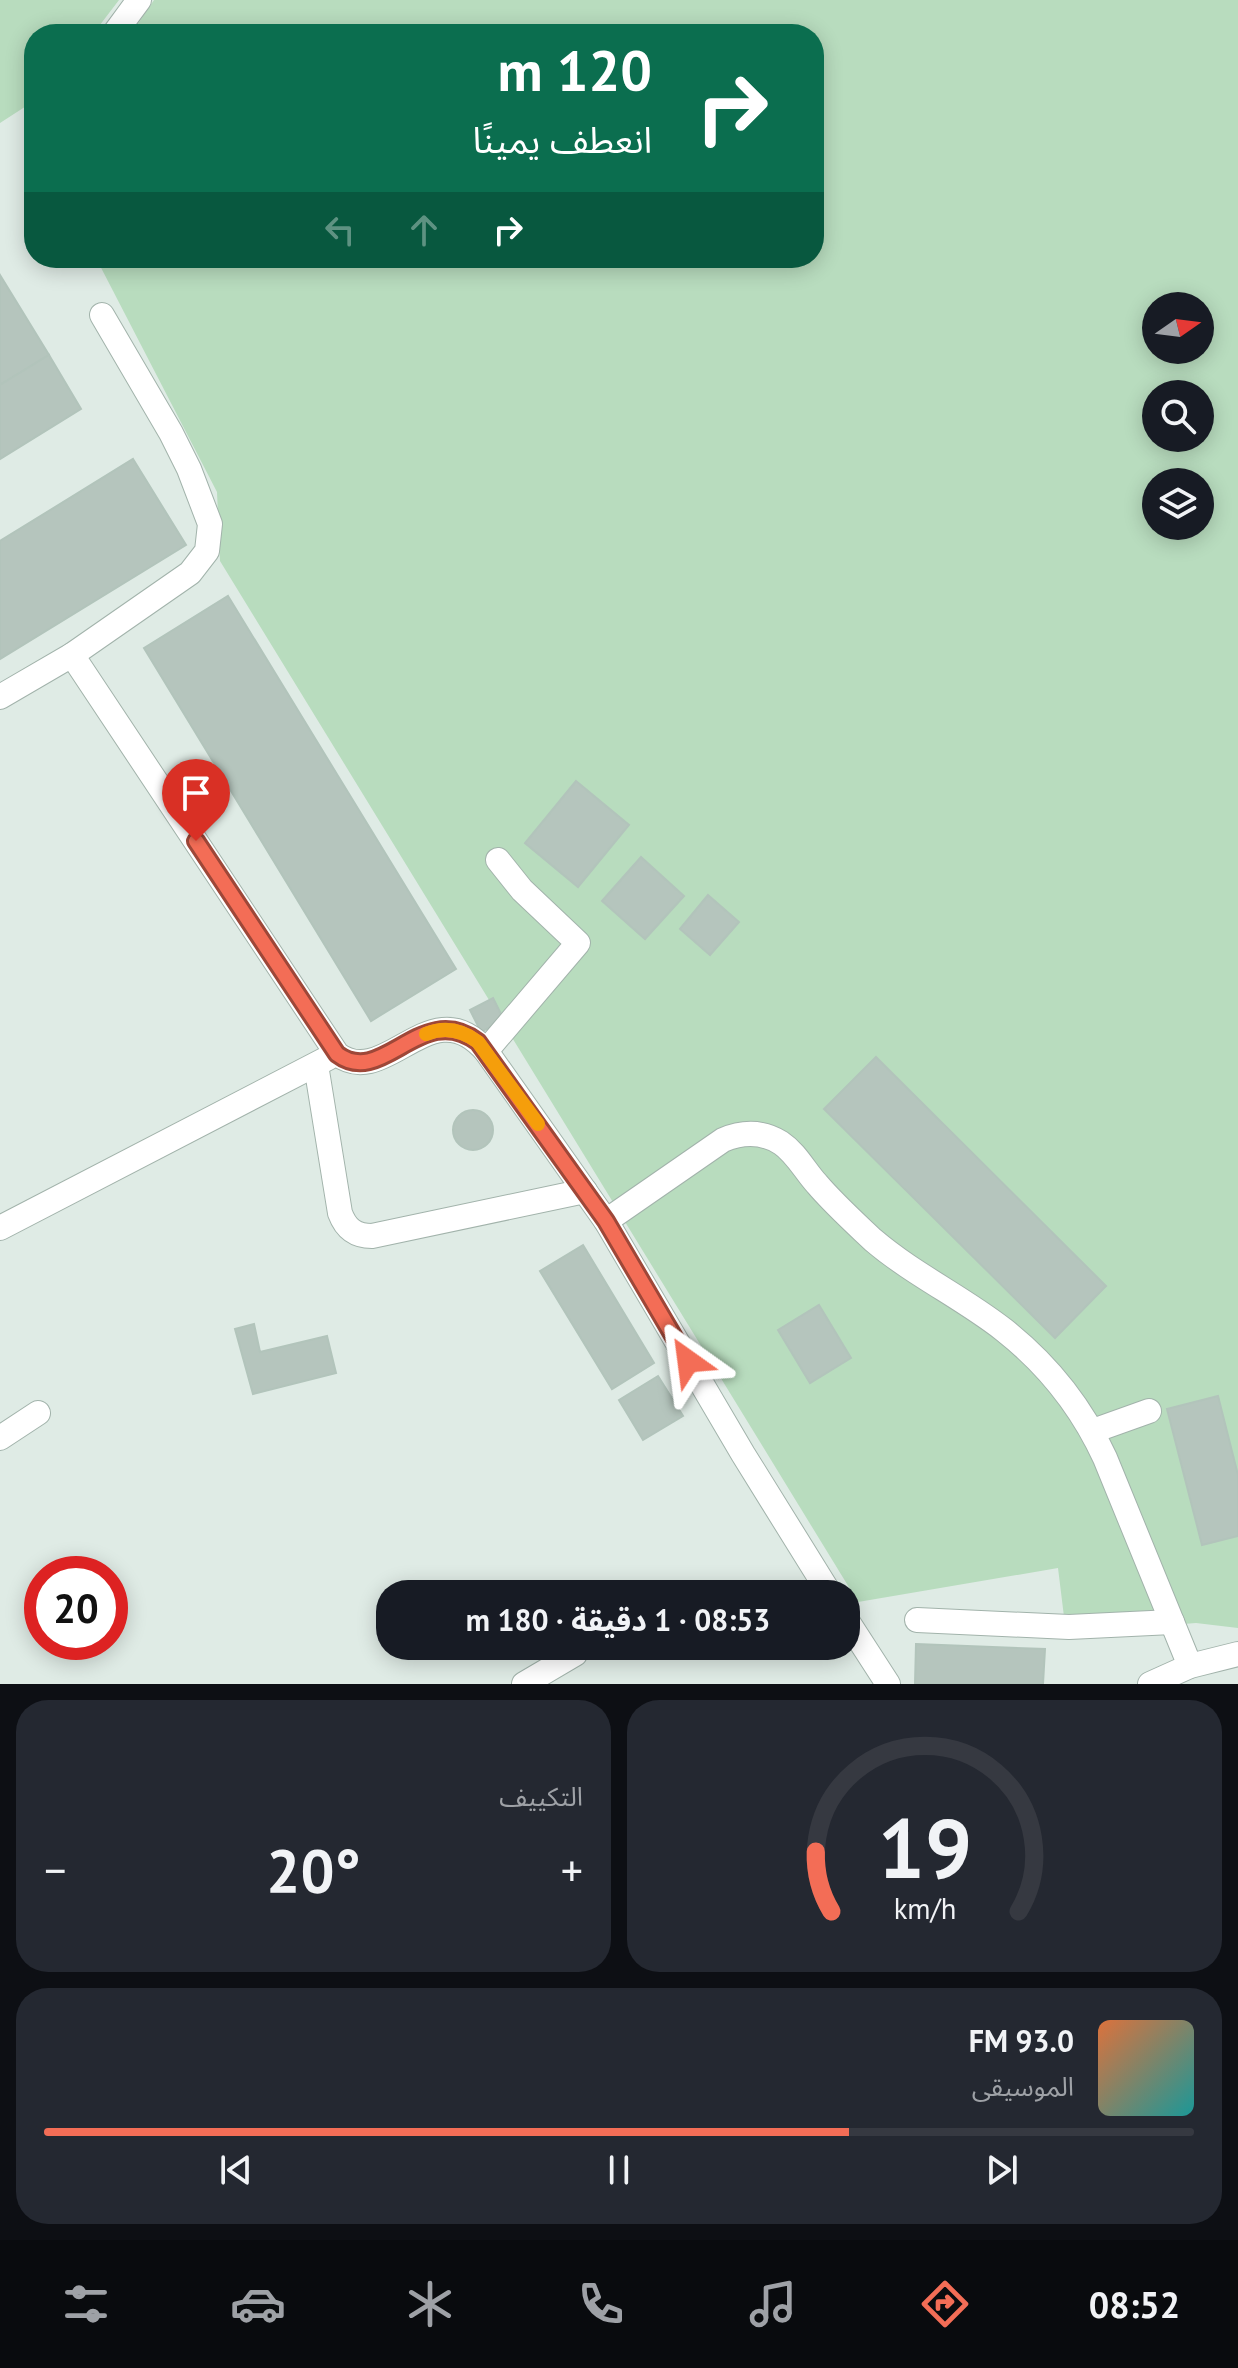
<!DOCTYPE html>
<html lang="ar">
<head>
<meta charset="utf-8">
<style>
  body { margin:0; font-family:"PT Sans","Noto Sans Arabic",sans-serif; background:#242831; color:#f1f3f6; direction:rtl; height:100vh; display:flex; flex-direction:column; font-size:30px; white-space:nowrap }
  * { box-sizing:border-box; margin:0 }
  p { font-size:26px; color:#9ea1a6 }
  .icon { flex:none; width:44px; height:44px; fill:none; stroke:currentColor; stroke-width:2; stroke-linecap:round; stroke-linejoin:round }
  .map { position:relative; height:1684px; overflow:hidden; direction:ltr }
  .side { display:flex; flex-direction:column; gap:16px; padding:16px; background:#0d0f14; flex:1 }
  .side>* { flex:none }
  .hud { position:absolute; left:24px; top:24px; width:800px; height:244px; border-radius:32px; box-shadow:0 4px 20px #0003; direction:rtl; background:#0b6e4f; color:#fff; overflow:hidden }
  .needle { width:52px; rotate:76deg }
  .buttons { position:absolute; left:1142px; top:292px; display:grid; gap:16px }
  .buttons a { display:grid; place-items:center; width:72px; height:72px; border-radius:50%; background:#171b24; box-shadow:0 4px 20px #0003; font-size:40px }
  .speed { position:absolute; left:24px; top:1556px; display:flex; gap:16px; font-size:40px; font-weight:700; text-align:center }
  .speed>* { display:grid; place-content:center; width:104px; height:104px; border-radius:50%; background:#171b24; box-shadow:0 4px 20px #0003; line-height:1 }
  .speed .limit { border:12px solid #d22; background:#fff; color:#111 }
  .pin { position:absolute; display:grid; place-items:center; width:68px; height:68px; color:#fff; margin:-82px -34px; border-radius:50% 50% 50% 0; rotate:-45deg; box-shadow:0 0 8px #0007 }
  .pin .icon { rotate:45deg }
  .me { position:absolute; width:88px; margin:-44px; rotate:329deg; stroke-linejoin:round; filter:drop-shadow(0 0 6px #0008) }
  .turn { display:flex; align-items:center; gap:28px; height:168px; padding:0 40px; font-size:36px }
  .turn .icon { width:104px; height:104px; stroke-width:2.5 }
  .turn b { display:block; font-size:56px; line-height:68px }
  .lanes { display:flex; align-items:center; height:76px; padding:0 40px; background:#0003; justify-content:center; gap:40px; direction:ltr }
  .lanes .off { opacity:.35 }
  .big { font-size:60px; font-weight:700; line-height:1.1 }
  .side .tile { flex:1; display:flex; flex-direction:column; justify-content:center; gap:12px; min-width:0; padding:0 28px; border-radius:32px; background:#242831 }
  .side .dial { align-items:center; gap:0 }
  .dial svg { height:208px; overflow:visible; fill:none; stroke:#363941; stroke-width:7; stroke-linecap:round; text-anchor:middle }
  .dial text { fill:#f1f3f6; stroke:none }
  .song { display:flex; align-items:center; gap:24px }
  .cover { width:96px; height:96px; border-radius:12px; background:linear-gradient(135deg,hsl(20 70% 55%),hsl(180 70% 35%)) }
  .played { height:8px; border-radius:4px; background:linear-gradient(90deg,#f36d56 70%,#363941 70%) }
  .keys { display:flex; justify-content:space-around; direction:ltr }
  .heat { display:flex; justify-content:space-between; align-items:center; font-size:44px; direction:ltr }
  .side .tiles { flex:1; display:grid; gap:16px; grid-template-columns:1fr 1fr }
  .tile:last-child { grid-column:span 2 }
  .trip { position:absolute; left:376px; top:1580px; width:484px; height:80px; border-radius:32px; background:#171b24; box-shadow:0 4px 20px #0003; font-weight:700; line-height:80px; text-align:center; direction:rtl }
  .menu { display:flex; height:128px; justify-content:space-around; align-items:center; background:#090b0e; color:#9ea1a6 }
  .menu .icon { width:56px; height:56px }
  .menu .current { color:#f36d56 }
  .menu b { font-size:36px; color:#f1f3f6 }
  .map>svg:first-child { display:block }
  .green { fill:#b8dcbe; fill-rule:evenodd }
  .building { fill:#b5c5bd; stroke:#b2c4bb; stroke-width:2 }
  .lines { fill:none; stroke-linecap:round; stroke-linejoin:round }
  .minor-casing { stroke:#a2b3ab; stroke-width:26 }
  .minor { stroke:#fff; stroke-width:24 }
  .route-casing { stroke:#9e4738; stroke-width:20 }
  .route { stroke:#f36d56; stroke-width:14 }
  .slow { stroke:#f59e0b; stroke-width:14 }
</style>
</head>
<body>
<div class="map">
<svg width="1238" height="1684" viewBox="0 0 1238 1684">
  <rect width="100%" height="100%" fill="#dfebe5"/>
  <!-- green -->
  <g class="green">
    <path d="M0,0H119L93,34H34V101L0,123Z"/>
    <path d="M154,0H1238V1628L1196,1623L1066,1633L1058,1568L858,1602L220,561L217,492L96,258H814V34H131ZM1156,306H1200V350H1156ZM1156,394H1200V438H1156ZM1156,482H1200V526H1156Z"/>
  </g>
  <!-- building -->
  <g class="building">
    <path d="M0,275L49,355L0,385Z"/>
    <path d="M49,355L81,409L0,459V385Z"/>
    <path d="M133,459L186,545L0,659V541Z"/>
    <path d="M228,596L456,969L371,1021L144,648Z"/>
    <path d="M576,781L629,825L578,887L525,843Z"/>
    <path d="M641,857L684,896L645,939L602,901Z"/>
    <path d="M708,895L739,922L710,955L680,929Z"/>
    <path d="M493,998L504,1020L481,1032L470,1010Z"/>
    <path d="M876,1057L1106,1286L1055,1338L824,1109Z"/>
    <circle cx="473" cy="1130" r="20"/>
    <path d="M583,1245L654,1363L612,1389L540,1271Z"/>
    <path d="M819,1305L851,1358L810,1383L778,1330Z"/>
    <path d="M254,1324L260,1352L327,1336L336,1373L253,1394L235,1329Z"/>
    <path d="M658,1376L683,1416L643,1440L619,1400Z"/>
    <path d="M1218,1396L1238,1475V1536L1202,1545L1167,1409Z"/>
    <path d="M916,1644L1045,1649L1043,1684H915Z"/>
  </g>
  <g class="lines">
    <!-- minor casing -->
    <g class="minor-casing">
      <g id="minor">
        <path d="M114,34L139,0"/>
        <path d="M72,655L337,1054C386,1091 431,987 486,1051L606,1221L743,1454L830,1594"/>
        <path d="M0,697L72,655L190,573L207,551L210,524L189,469L171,433L102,315"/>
        <path d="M486,1051L578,943L522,890L498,860"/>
        <path d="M316,1065L340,1213C346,1229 355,1236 372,1236L585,1191"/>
        <path d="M606,1221L723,1140C742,1132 762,1131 781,1143C796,1153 805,1171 817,1184C834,1204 854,1222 873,1240C914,1275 962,1297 1004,1330C1047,1364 1082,1408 1105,1458L1190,1666"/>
        <path d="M0,1228L328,1058"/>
        <path d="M1093,1431L1149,1411"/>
        <path d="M0,1438L38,1413"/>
        <path d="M846,1619L888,1684"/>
        <path d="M917,1620L1069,1627L1172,1622"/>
        <path d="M524,1684L575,1654"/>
        <path d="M1150,1684L1190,1666L1238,1654"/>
      </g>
    </g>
    <!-- minor -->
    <use href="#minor" class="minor"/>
  </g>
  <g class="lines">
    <!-- route casing -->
    <g class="route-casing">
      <path id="route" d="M196,841L337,1054C383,1089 421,999 478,1042L606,1221L688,1361"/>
    </g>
    <!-- route -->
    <use href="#route" class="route"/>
    <!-- slow -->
    <path class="slow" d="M426,1034C445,1026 462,1030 478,1042L538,1124"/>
  </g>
</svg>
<div class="buttons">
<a><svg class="needle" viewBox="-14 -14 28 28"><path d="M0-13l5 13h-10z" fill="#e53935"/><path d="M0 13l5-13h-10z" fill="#9ea1a6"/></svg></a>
<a><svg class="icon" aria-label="search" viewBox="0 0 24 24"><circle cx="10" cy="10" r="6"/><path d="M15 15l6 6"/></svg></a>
<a><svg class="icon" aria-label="layers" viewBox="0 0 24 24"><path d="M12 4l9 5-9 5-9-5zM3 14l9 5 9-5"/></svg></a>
</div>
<div class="speed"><div class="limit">20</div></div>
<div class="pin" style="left:196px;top:841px;background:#d93025"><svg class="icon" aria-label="arrive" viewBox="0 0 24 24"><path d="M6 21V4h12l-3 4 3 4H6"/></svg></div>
<svg class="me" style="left:688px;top:1361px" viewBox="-20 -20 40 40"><path d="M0-17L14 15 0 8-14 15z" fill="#f36d56" stroke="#fff" stroke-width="4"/></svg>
<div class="trip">08:53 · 1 دقيقة · 180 m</div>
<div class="hud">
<div class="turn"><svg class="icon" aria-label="right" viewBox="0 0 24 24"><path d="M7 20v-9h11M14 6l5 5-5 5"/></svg><div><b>120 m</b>انعطف يمينًا</div></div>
<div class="lanes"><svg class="icon off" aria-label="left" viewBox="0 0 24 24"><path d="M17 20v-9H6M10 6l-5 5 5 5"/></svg><svg class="icon off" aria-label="ahead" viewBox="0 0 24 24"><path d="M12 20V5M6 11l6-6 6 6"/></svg><svg class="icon" aria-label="right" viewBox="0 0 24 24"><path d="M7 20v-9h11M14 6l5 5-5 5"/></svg></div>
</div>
</div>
<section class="side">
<div class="tiles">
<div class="tile dial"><svg viewBox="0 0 100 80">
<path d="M14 69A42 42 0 1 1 86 69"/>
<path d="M14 69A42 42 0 0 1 8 46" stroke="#f36d56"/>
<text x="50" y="56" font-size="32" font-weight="700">19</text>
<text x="50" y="72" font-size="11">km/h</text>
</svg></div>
<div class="tile"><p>التكييف</p>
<div class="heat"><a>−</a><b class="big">20°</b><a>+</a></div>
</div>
<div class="tile">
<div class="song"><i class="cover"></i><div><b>93.0 FM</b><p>الموسيقى</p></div></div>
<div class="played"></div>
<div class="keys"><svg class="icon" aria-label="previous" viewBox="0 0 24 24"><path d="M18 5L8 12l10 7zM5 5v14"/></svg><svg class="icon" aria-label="pause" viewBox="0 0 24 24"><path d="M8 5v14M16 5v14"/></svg><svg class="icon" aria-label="next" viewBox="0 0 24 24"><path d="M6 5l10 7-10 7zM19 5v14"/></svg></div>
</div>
</div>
</section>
<nav class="menu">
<b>08:52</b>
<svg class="icon current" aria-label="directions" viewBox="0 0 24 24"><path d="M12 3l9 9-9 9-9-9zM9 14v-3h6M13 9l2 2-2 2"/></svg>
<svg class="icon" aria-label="music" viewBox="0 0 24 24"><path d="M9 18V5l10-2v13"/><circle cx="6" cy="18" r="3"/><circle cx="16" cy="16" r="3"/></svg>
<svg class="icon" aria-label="phone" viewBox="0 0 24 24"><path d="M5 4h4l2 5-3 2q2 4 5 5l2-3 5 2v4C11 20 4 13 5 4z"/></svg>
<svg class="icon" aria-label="climate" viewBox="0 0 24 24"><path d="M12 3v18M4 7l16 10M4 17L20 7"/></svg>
<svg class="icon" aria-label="car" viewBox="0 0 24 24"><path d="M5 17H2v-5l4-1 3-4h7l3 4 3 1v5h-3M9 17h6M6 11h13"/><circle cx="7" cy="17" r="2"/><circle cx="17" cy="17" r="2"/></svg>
<svg class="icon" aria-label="filters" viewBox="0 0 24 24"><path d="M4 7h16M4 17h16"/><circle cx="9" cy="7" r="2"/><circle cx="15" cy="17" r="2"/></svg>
</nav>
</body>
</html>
